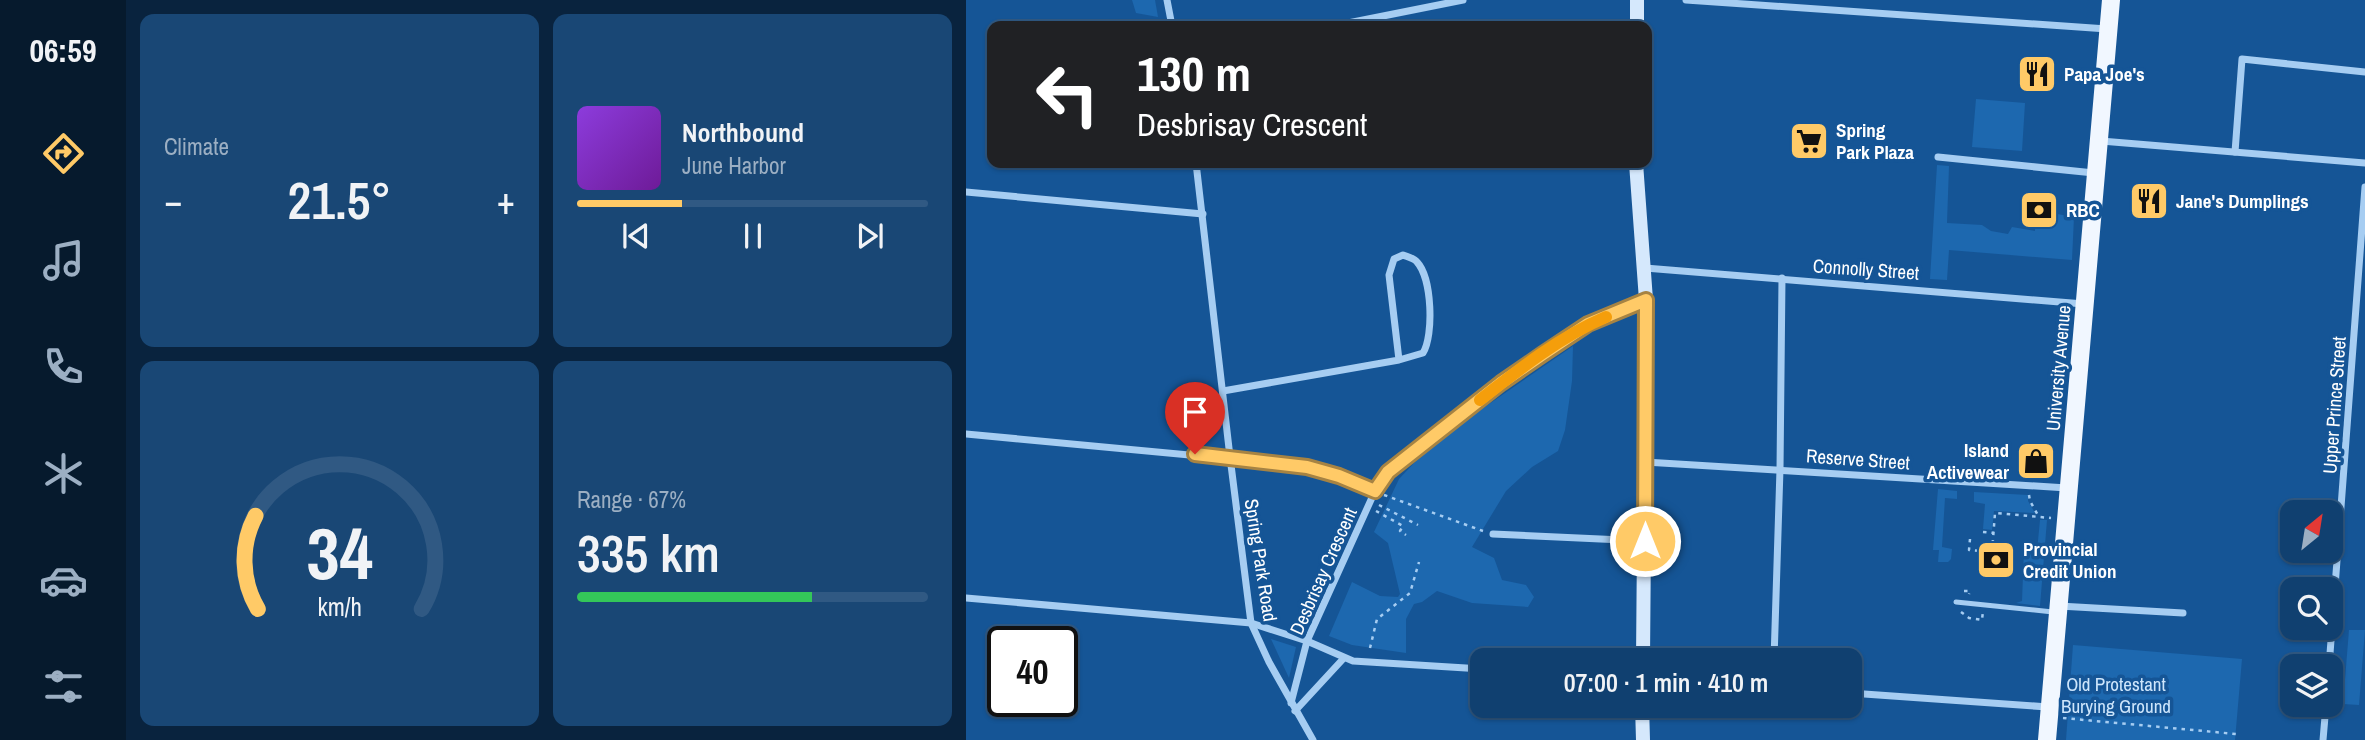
<!DOCTYPE html>
<html lang="en">
<head>
<meta charset="utf-8">
<style>
  body { margin:0; font-family:"Archivo Narrow",sans-serif; background:#194775; color:#f1f3f6; height:100vh; display:flex; flex-direction:column; font-size:26px; white-space:nowrap }
  * { box-sizing:border-box; margin:0 }
  p { font-size:23px; color:#9cafc3 }
  .icon { flex:none; width:38px; height:38px; fill:none; stroke:currentColor; stroke-width:2; stroke-linecap:round; stroke-linejoin:round }
  .map { position:relative; flex:1; overflow:hidden }
  .details { display:flex; flex-direction:column; gap:14px; padding:14px; background:#09233e; width:840px }
  .details>* { flex:none }
  .top-card { position:absolute; left:21px; top:21px; width:665px; height:147px; border-radius:14px; box-shadow:0 2px 5px #0004,0 0 0 2px #305983; background:#202124; color:#fff; overflow:hidden }
  .needle { width:46px; rotate:30deg }
  .fabs { position:absolute; left:1314px; top:500px; display:grid; gap:14px }
  .fabs a { display:grid; place-items:center; width:63px; height:63px; border-radius:14px; background:#104070; box-shadow:0 2px 5px #0004,0 0 0 2px #305983; font-size:35px }
  .speed { position:absolute; left:21px; top:626px; display:flex; gap:14px; font-size:35px; font-weight:700; text-align:center }
  .speed>* { display:grid; place-content:center; width:91px; height:91px; border-radius:50%; background:#104070; box-shadow:0 2px 5px #0004,0 0 0 2px #305983; line-height:1 }
  .speed .limit { border:4px solid #111; border-radius:10px; background:#fff; color:#111 }
  .pin { position:absolute; display:grid; place-items:center; width:60px; height:60px; color:#fff; margin:-72px -30px; border-radius:50% 50% 50% 0; rotate:-45deg; box-shadow:0 0 7px #0007 }
  .pin .icon { rotate:45deg }
  .me { position:absolute; width:77px; margin:-38px; rotate:0deg; stroke-linejoin:round; filter:drop-shadow(0 0 5px #0008) }
  .turn { display:flex; align-items:center; gap:24px; height:147px; padding:0 35px; font-size:32px }
  .turn .icon { width:91px; height:91px; stroke-width:2.5 }
  .turn b { display:block; font-size:49px; line-height:60px }
  .big { font-size:52px; font-weight:600; line-height:1.1 }
  .details .tile { flex:1; display:flex; flex-direction:column; justify-content:center; gap:10px; min-width:0; padding:0 24px; border-radius:14px; background:#194775 }
  .details .dial { align-items:center; gap:0 }
  .dial svg { height:182px; overflow:visible; fill:none; stroke:#305983; stroke-width:7; stroke-linecap:round; text-anchor:middle }
  .dial text { fill:#f1f3f6; stroke:none }
  .song { display:flex; align-items:center; gap:21px }
  .cover { width:84px; height:84px; border-radius:10px; background:linear-gradient(135deg,hsl(270 70% 55%),hsl(280 70% 35%)) }
  .played { height:7px; border-radius:4px; background:linear-gradient(90deg,#ffca67 30%,#305983 30%) }
  .keys { display:flex; justify-content:space-around; direction:ltr }
  .heat { display:flex; justify-content:space-between; align-items:center; font-size:38px; direction:ltr }
  .charge { height:10px; border-radius:5px; background:linear-gradient(90deg,#34c759 67%,#305983 0) }
  .details .tiles { flex:1; display:grid; gap:14px; grid-template-columns:repeat(2,1fr) }
  .trip { position:absolute; left:504px; top:648px; width:392px; height:70px; border-radius:14px; background:#104070; box-shadow:0 2px 5px #0004,0 0 0 2px #305983; font-weight:600; line-height:70px; text-align:center }
  main { display:flex; flex:1; min-height:0 }
  .tabs { display:flex; flex-direction:column; width:126px; justify-content:space-around; align-items:center; background:#061a2d; color:#9cafc3 }
  .tabs .icon { width:49px; height:49px }
  .tabs .current { color:#ffca67 }
  .tabs b { font-size:32px; color:#f1f3f6 }
  .map>svg:first-child { display:block }
  .green { fill:#1d68af }
  .lines { fill:none; stroke-linecap:round; stroke-linejoin:round }
  .path { stroke:#a6cdf2; stroke-width:2.5; stroke-dasharray:3.5 5; stroke-linecap:butt }
  .lane { stroke:#a6cdf2; stroke-width:5 }
  .street { stroke:#a6cdf2; stroke-width:7 }
  .secondary { stroke:#d5e8fc; stroke-width:14 }
  .primary { stroke:#f1f7ff; stroke-width:18 }
  .route-casing { stroke:#a68343; stroke-width:18 }
  .route { stroke:#ffca67; stroke-width:12 }
  .slow { stroke:#f59e0b; stroke-width:12 }
  .labels { text-anchor:middle; dominant-baseline:central; stroke-width:7; stroke-linejoin:round; paint-order:stroke }
  .poi-label { font-size:19px; font-weight:bold; fill:#fff; stroke:#155596; text-anchor:start }
  .street-label { font-size:19px; fill:#fff; stroke:#155596 }
  .park-label { font-size:19px; fill:#cee6fc; stroke:#155596 }
</style>
</head>
<body>
<main>
<nav class="tabs">
<b>06:59</b>
<svg class="icon current" aria-label="directions" viewBox="0 0 24 24"><path d="M12 3l9 9-9 9-9-9zM9 14v-3h6M13 9l2 2-2 2"/></svg>
<svg class="icon" aria-label="music" viewBox="0 0 24 24"><path d="M9 18V5l10-2v13"/><circle cx="6" cy="18" r="3"/><circle cx="16" cy="16" r="3"/></svg>
<svg class="icon" aria-label="phone" viewBox="0 0 24 24"><path d="M5 4h4l2 5-3 2q2 4 5 5l2-3 5 2v4C11 20 4 13 5 4z"/></svg>
<svg class="icon" aria-label="climate" viewBox="0 0 24 24"><path d="M12 3v18M4 7l16 10M4 17L20 7"/></svg>
<svg class="icon" aria-label="car" viewBox="0 0 24 24"><path d="M5 17H2v-5l4-1 3-4h7l3 4 3 1v5h-3M9 17h6M6 11h13"/><circle cx="7" cy="17" r="2"/><circle cx="17" cy="17" r="2"/></svg>
<svg class="icon" aria-label="filters" viewBox="0 0 24 24"><path d="M4 7h16M4 17h16"/><circle cx="9" cy="7" r="2"/><circle cx="15" cy="17" r="2"/></svg>
</nav>
<section class="details">
<div class="tiles">
<div class="tile"><p>Climate</p>
<div class="heat"><a>−</a><b class="big">21.5°</b><a>+</a></div>
</div>
<div class="tile">
<div class="song"><i class="cover"></i><div><b>Northbound</b><p>June Harbor</p></div></div>
<div class="played"></div>
<div class="keys"><svg class="icon" aria-label="previous" viewBox="0 0 24 24"><path d="M18 5L8 12l10 7zM5 5v14"/></svg><svg class="icon" aria-label="pause" viewBox="0 0 24 24"><path d="M8 5v14M16 5v14"/></svg><svg class="icon" aria-label="next" viewBox="0 0 24 24"><path d="M6 5l10 7-10 7zM19 5v14"/></svg></div>
</div>
<div class="tile dial"><svg viewBox="0 0 100 80">
<path d="M14 69A42 42 0 1 1 86 69"/>
<path d="M14 69A42 42 0 0 1 13 28" stroke="#ffca67"/>
<text x="50" y="56" font-size="32" font-weight="700">34</text>
<text x="50" y="72" font-size="11">km/h</text>
</svg></div>
<div class="tile"><p>Range · 67%</p><b class="big">335 km</b><div class="charge"></div></div>
</div>
</section>
<div class="map">
<svg width="1399" height="740" viewBox="0 0 1399 740">
  <rect width="100%" height="100%" fill="#155596"/>
  <!-- green -->
  <g class="green">
    <path d="M166,0H189L192,17L170,13Z"/>
    <path d="M1010,99L1059,103L1056,151L1006,147Z"/>
    <path d="M971,165L983,166L981,223L1016,225L1025,231L1042,234L1046,227L1069,231V223L1089,225L1091,214L1108,217L1106,260L983,250L981,280L964,279Z"/>
    <path d="M607,346L606,381L599,430L592,451L566,467L540,491L506,547L528,558L536,580L560,585L568,597L562,607L506,603L471,591L456,602L448,604L440,619V653L386,645L363,636L386,582L414,596L432,597L434,594L422,543L408,532L433,479L448,463L497,422Z"/>
    <path d="M972,489L991,491V499L979,498L976,547L986,549L985,559L982,562H972L973,550H967Z"/>
    <path d="M1008,492L1062,495V501L1069,513L1028,511L1026,530L1017,529L1019,504L1008,502Z"/>
    <path d="M1074,520H1081L1074,606L1050,603L1056,601L1058,550L1071,551Z"/>
    <path d="M1383,630H1399L1393,705L1377,704Z"/>
    <path d="M305,639L330,647L323,678Z"/>
    <path d="M1107,645L1276,659L1269,740H1100Z"/>
  </g>
  <g class="lines">
    <!-- path -->
    <g class="path">
      <path d="M418,495L517,531"/>
      <path d="M1063,495L1064,501L1073,517"/>
      <path d="M413,505L452,525"/>
      <path d="M410,511L437,526L434,531L440,535"/>
      <path d="M1017,532L1028,533"/>
      <path d="M1004,539L1003,550L1026,552L1029,513L1085,518"/>
      <path d="M1026,552L1034,553"/>
      <path d="M998,591H1004L1003,594"/>
      <path d="M995,612L1003,618L1016,620L1017,611"/>
      <path d="M404,648L411,619L444,593L453,562"/>
      <path d="M1097,718L1270,734"/>
    </g>
    <!-- lane -->
    <path class="lane" d="M990,602L1087,612"/>
    <!-- street -->
    <g class="street">
      <path d="M201,0L206,26"/>
      <path d="M720,0L1141,29"/>
      <path d="M367,26L497,0"/>
      <path d="M1135,141L1399,163"/>
      <path d="M1269,152L1276,59L1399,72"/>
      <path d="M972,157L1128,173"/>
      <path d="M230,163L264,457L285,623L303,662L347,740"/>
      <path d="M0,192L237,214"/>
      <path d="M679,268L1118,304"/>
      <path d="M257,391L433,360L457,353C468,335 466,278 451,262C448,258 442,257 437,255L428,259L423,275L433,360"/>
      <path d="M0,434L330,465L373,476L409,491"/>
      <path d="M679,462L1101,488"/>
      <path d="M527,534L678,541"/>
      <path d="M0,598L285,623L341,641L387,661L516,669"/>
      <path d="M1093,606L1217,613"/>
      <path d="M808,660L814,469L816,278"/>
      <path d="M1363,667L1399,187"/>
      <path d="M884,693L1082,707"/>
      <path d="M325,703L341,641L409,491L422,472C488,423 549,368 620,326C638,315 660,309 679,300"/>
      <path d="M329,711L377,659"/>
      <path d="M1357,740L1360,705"/>
    </g>
    <!-- secondary -->
    <g class="secondary">
      <path d="M671,26V0"/>
      <path d="M670,163L680,300L677,660"/>
      <path d="M676,705L677,740"/>
    </g>
    <!-- primary -->
    <path class="primary" d="M1081,740L1145,0"/>
  </g>
  <g class="lines">
    <!-- route casing -->
    <g class="route-casing">
      <path id="route" d="M229,454L341,467L373,476L409,491L422,472L535,383L577,354L622,324L680,300L679,541"/>
    </g>
    <!-- route -->
    <use href="#route" class="route"/>
    <!-- slow -->
    <path class="slow" d="M514,400C552,370 595,336 640,317"/>
  </g>
  <!-- icons -->
  <defs>
    <g id="restaurant-square" transform="scale(2.0125)"><rect x="-9" y="-9" width="18" height="18" rx="4" fill="#ffca67" stroke="#155596"/><path d="M-5-6h1v4h1v-4h1v4h1v-4h1v5L-1.5 .5V6h-2V.5L-5-1ZM5-6V6H3V1.5H1.5Q1.5-4 5-6Z" fill="#111"/></g>
    <g id="supermarket-square" transform="scale(2.0125)"><rect x="-9" y="-9" width="18" height="18" rx="4" fill="#ffca67" stroke="#155596"/><path d="M-6-5.5h2.5l.6 2H6L4.5 2H-2.5L-4.4-4H-6ZM-1.5 3.2a1.3 1.3 0 1 0 .1 0ZM3 3.2a1.3 1.3 0 1 0 .1 0Z" fill="#111"/></g>
    <g id="bank-square" transform="scale(2.0125)"><rect x="-9" y="-9" width="18" height="18" rx="4" fill="#ffca67" stroke="#155596"/><path d="M-6-4H6V4H-6ZM0-2.3a2.3 2.3 0 1 0 0 4.6a2.3 2.3 0 1 0 0-4.6Z" fill="#111"/></g>
    <g id="shop-square" transform="scale(2.0125)"><rect x="-9" y="-9" width="18" height="18" rx="4" fill="#ffca67" stroke="#155596"/><path d="M-5-2.5h2.3a2.7 3.5 0 0 1 5.4 0H5L5.5 6h-11ZM-1.5-2.5h3a1.5 2.3 0 0 0-3 0Z" fill="#111"/></g>
  </defs>
  <g fill-rule="evenodd">
    <use href="#restaurant-square" x="1071" y="74"/>
    <use href="#supermarket-square" x="843" y="141"/>
    <use href="#restaurant-square" x="1183" y="201"/>
    <use href="#bank-square" x="1073" y="210"/>
    <use href="#shop-square" x="1070" y="461"/>
    <use href="#bank-square" x="1030" y="560"/>
  </g>
  <g class="labels">
    <!-- poi labels -->
    <g class="poi-label">
      <text x="1098" y="74">Papa Joe's</text>
      <text x="870" y="130">Spring<tspan x="870" dy="22">Park Plaza</tspan></text>
      <text x="1210" y="201">Jane's Dumplings</text>
      <text x="1100" y="210">RBC</text>
      <text x="1043" y="450" text-anchor="end">Island<tspan x="1043" dy="22">Activewear</tspan></text>
      <text x="1057" y="549">Provincial<tspan x="1057" dy="22">Credit Union</tspan></text>
    </g>
    <!-- street labels -->
    <g class="street-label">
      <text transform="translate(900 269) rotate(4)">Connolly Street</text>
      <text transform="translate(1092 368) rotate(-85)">University Avenue</text>
      <text transform="translate(1368 405) rotate(-86)">Upper Prince Street</text>
      <text transform="translate(892 459) rotate(4)">Reserve Street</text>
      <text transform="translate(295 560) rotate(81)">Spring Park Road</text>
      <text transform="translate(357 571) rotate(-66)">Desbrisay Crescent</text>
    </g>
    <!-- park labels -->
    <g class="park-label">
      <text x="1150" y="684">Old Protestant<tspan x="1150" dy="22">Burying Ground</tspan></text>
    </g>
  </g>
</svg>
<div class="fabs">
<a><svg class="needle" viewBox="-14 -14 28 28"><path d="M0-13l5 13h-10z" fill="#e53935"/><path d="M0 13l5-13h-10z" fill="#9cafc3"/></svg></a>
<a><svg class="icon" aria-label="search" viewBox="0 0 24 24"><circle cx="10" cy="10" r="6"/><path d="M15 15l6 6"/></svg></a>
<a><svg class="icon" aria-label="layers" viewBox="0 0 24 24"><path d="M12 4l9 5-9 5-9-5zM3 14l9 5 9-5"/></svg></a>
</div>
<div class="speed"><div class="limit">40</div></div>
<div class="pin" style="left:229px;top:454px;background:#d93025"><svg class="icon" aria-label="arrive" viewBox="0 0 24 24"><path d="M6 21V4h12l-3 4 3 4H6"/></svg></div>
<svg class="me" style="left:679px;top:541px" viewBox="-20 -20 40 40"><circle r="17" fill="#ffca67" stroke="#fff" stroke-width="3"/><path d="M0-11L8 9 0 5-8 9z" fill="#fff"/></svg>
<div class="trip">07:00 · 1 min · 410 m</div>
<div class="top-card">
<div class="turn"><svg class="icon" aria-label="left" viewBox="0 0 24 24"><path d="M17 20v-9H6M10 6l-5 5 5 5"/></svg><div><b>130 m</b>Desbrisay Crescent</div></div>
</div>
</div>
</main>
</body>
</html>
